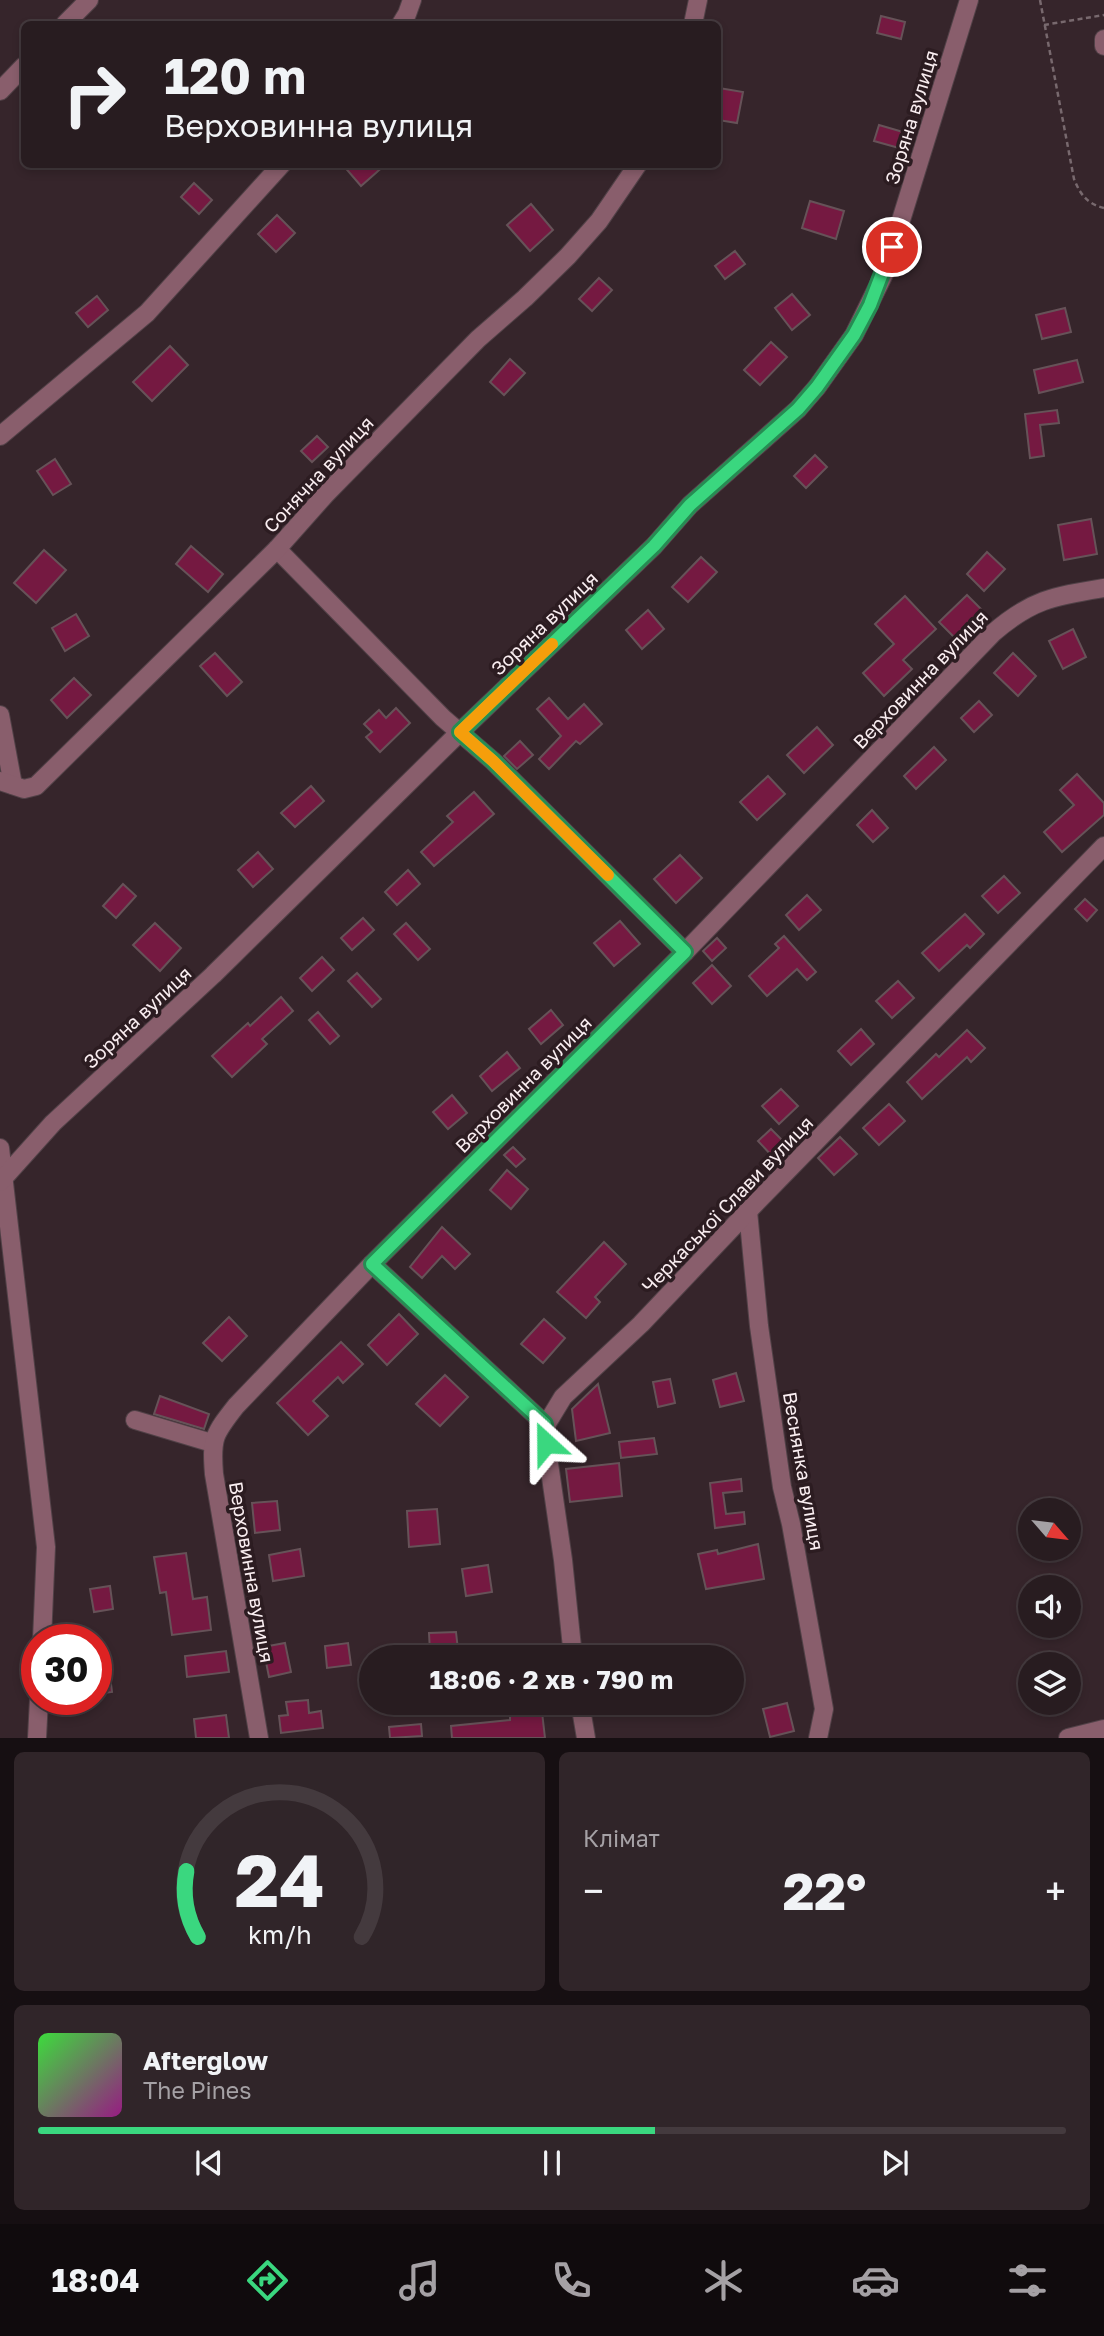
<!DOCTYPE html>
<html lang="uk">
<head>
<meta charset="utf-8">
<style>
  body { margin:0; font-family:"Golos Text",sans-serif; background:#302529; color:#f1f3f6; height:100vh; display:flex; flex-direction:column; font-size:26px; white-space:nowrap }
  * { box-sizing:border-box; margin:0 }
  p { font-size:23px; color:#a5a1a5 }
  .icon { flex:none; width:38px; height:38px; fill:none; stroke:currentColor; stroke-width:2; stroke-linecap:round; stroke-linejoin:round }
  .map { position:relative; height:1738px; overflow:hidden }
  .drawer { display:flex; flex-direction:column; gap:14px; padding:14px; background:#160f12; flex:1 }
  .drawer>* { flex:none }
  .guide { position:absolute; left:21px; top:21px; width:700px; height:147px; border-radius:10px; box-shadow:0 4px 10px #0003,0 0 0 2px #443a3e; background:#281c20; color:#f1f3f6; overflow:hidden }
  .needle { width:46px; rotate:118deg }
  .controls { position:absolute; left:1018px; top:1498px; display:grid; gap:14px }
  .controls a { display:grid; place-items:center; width:63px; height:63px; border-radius:50%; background:#281c20; box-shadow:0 4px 10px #0003,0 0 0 2px #443a3e; font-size:35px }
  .speed { position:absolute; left:21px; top:1624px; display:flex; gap:14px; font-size:35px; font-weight:700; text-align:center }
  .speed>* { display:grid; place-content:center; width:91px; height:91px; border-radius:50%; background:#281c20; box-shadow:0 4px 10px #0003,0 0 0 2px #443a3e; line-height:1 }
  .speed .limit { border:10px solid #d22; background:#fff; color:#111 }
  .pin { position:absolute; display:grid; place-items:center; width:60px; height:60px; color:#fff; margin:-30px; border:4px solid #fff; border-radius:50%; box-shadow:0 2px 7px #0007 }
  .me { position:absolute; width:77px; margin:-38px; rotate:336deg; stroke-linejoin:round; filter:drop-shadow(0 0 5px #0008) }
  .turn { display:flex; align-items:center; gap:24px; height:147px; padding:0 28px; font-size:32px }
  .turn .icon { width:91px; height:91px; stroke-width:2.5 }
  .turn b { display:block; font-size:49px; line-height:60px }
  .big { font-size:52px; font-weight:700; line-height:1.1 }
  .drawer .card { flex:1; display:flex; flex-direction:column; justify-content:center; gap:10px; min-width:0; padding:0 24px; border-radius:10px; background:#302529 }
  .drawer .dial { align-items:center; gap:0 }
  .dial svg { height:182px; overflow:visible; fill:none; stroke:#443a3e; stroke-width:7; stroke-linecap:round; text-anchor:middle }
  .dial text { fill:#f1f3f6; stroke:none }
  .song { display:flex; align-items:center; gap:21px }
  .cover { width:84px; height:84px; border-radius:10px; background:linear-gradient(135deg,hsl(120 70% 55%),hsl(310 70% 35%)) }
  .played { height:7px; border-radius:4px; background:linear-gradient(90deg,#3ad77f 60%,#443a3e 60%) }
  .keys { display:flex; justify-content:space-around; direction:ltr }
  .heat { display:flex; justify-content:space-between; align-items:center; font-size:38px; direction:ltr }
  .drawer .tiles { flex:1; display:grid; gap:14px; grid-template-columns:1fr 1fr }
  .card:last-child { grid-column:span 2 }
  .trip { position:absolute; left:359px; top:1645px; width:385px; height:70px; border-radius:35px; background:#281c20; box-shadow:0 4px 10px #0003,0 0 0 2px #443a3e; font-weight:700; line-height:70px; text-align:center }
  .tabs { display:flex; height:112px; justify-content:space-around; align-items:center; background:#100b0d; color:#a5a1a5 }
  .tabs .icon { width:49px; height:49px }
  .tabs .current { color:#3ad77f }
  .tabs b { font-size:32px; color:#f1f3f6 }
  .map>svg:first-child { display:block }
  .building { fill:#751941; stroke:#665258; stroke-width:2 }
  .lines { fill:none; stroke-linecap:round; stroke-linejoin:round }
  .minor-casing { stroke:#514147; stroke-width:20 }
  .path { stroke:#78696e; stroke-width:2.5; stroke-dasharray:5 3.5; stroke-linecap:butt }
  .minor { stroke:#895e6c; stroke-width:18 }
  .route-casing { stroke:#268c53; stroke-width:18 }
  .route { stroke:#3ad77f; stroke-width:12 }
  .slow { stroke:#f59e0b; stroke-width:12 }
  .labels { text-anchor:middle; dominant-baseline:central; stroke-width:7; stroke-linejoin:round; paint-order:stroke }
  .street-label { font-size:19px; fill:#f9edf0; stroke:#2c1c21 }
</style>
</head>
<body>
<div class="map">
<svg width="1104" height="1738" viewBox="0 0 1104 1738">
  <rect width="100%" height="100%" fill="#36252b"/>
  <!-- building -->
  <g class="building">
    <path d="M881,16L905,22L901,39L877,33Z"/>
    <path d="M719,88L743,92L737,123L718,120Z"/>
    <path d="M879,125L903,132L899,148L874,141Z"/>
    <path d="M342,164H386L361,186Z"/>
    <path d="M194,183L212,200L199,214L181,197Z"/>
    <path d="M810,201L844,211L836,239L802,228Z"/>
    <path d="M531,204L553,230L530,251L507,225Z"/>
    <path d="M277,215L295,233L276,252L258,234Z"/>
    <path d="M735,251L745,264L725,279L715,266Z"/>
    <path d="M599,278L612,290L592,311L579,299Z"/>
    <path d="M792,294L810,315L792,330L775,308Z"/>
    <path d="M97,296L108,310L88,327L76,313Z"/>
    <path d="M1065,308L1071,332L1042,339L1036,315Z"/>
    <path d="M771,342L787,357L760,385L744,370Z"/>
    <path d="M170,346L188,365L152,401L133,382Z"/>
    <path d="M510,359L525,373L504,395L490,382Z"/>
    <path d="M1077,360L1083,382L1039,393L1034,370Z"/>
    <path d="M1057,410L1059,423L1040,425L1044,456L1030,458L1025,414Z"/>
    <path d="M317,436L328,447L312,462L301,451Z"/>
    <path d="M815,455L827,467L806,488L794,476Z"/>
    <path d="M55,459L71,484L53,495L37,471Z"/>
    <path d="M1091,519L1097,554L1064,560L1058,525Z"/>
    <path d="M191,546L223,574L208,592L176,564Z"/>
    <path d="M44,550L66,570L36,603L14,583Z"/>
    <path d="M987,552L1005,569L984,591L967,574Z"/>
    <path d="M701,557L717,572L688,602L672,587Z"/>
    <path d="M967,595L983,611L955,638L939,622Z"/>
    <path d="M905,596L936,629L903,660L912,669L884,696L863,673L894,644L875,624Z"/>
    <path d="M648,610L664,629L642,649L626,630Z"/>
    <path d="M76,614L89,636L65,651L52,628Z"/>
    <path d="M1073,629L1086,657L1063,669L1049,641Z"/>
    <path d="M215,653L242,682L227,696L200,666Z"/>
    <path d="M1013,653L1036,676L1018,696L994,673Z"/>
    <path d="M74,678L91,695L67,718L51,700Z"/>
    <path d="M549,698L568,719L584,704L602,724L580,744L576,741L549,769L539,759L561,736L537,709Z"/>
    <path d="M979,701L992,715L974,732L961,718Z"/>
    <path d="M396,708L410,723L380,752L366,737L372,732L364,724L379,710L386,718Z"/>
    <path d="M817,727L833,745L804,773L787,755Z"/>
    <path d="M520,741L533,755L517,769L504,756Z"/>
    <path d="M934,747L946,760L916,789L904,776Z"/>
    <path d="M1077,774L1104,803V815L1062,852L1044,832L1074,805L1060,790Z"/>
    <path d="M768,776L785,794L757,820L740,802Z"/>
    <path d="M311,786L324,801L295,827L281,813Z"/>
    <path d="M474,792L494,814L434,866L421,852L453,822L447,816Z"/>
    <path d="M872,810L888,828L873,842L857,825Z"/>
    <path d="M258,852L273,869L253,887L238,870Z"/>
    <path d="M680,855L702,878L676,903L654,879Z"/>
    <path d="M408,870L420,884L397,905L385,892Z"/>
    <path d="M1004,876L1020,893L998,913L982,896Z"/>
    <path d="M123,884L136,896L116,918L103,906Z"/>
    <path d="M807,895L821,910L799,930L786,915Z"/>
    <path d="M1085,899L1097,910L1087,921L1075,909Z"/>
    <path d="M965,914L984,934L970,948L967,945L939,971L922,953Z"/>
    <path d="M363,918L374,930L352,950L341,938Z"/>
    <path d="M620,921L640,944L614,966L594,943Z"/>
    <path d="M155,923L181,948L160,971L133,945Z"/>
    <path d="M406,923L430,949L418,960L394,934Z"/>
    <path d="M784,936L816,972L807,980L797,969L767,996L749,976L779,948L775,944Z"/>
    <path d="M717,938L726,948L712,961L703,951Z"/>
    <path d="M322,957L334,970L312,991L300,978Z"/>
    <path d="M712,965L731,986L712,1004L693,983Z"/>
    <path d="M357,973L381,999L372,1007L348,981Z"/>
    <path d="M898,981L914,998L892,1018L876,1001Z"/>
    <path d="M281,997L293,1011L262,1039L267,1044L232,1077L212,1056L248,1023L250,1026Z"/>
    <path d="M551,1010L563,1025L541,1044L529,1029Z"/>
    <path d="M318,1012L339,1036L330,1044L309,1020Z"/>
    <path d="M861,1029L874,1044L851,1065L838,1051Z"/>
    <path d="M967,1030L985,1048L971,1062L967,1057L922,1099L907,1082L936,1054L939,1057Z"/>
    <path d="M507,1052L520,1068L492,1091L480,1076Z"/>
    <path d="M781,1089L798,1106L779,1124L762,1106Z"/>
    <path d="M452,1095L467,1113L448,1129L433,1112Z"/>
    <path d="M889,1104L905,1121L879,1145L863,1128Z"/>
    <path d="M771,1129L787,1145L774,1158L758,1141Z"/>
    <path d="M840,1137L857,1154L834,1175L818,1158Z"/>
    <path d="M513,1147L525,1159L516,1167L504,1155Z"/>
    <path d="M507,1170L528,1189L511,1209L490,1190Z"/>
    <path d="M442,1227L470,1254L455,1269L442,1256L422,1278L410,1267Z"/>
    <path d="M604,1242L626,1264L595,1297L600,1302L586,1318L557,1292Z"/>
    <path d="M399,1314L418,1334L387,1365L368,1345Z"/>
    <path d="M229,1317L247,1336L222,1361L203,1343Z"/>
    <path d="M544,1319L565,1338L543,1363L521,1344Z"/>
    <path d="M341,1342L363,1364L343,1383L338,1377L313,1401L328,1416L308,1435L277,1403Z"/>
    <path d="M736,1373L744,1401L720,1407L713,1380Z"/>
    <path d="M445,1375L468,1397L440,1426L416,1404Z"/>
    <path d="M670,1379L675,1403L658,1407L653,1382Z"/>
    <path d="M598,1384L610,1433L576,1441L572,1409Z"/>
    <path d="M160,1396L209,1414L204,1429L154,1414Z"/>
    <path d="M654,1438L657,1454L621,1458L619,1442Z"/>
    <path d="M619,1463L622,1496L570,1502L566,1469Z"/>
    <path d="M741,1479L742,1491L723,1493L726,1514L744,1512L745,1524L715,1528L710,1483Z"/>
    <path d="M277,1501L280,1530L255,1533L252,1503Z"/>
    <path d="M437,1509L440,1544L409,1547L407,1511Z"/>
    <path d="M758,1544L764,1579L706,1589L698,1554L717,1550L718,1554Z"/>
    <path d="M300,1549L304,1576L273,1581L269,1555Z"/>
    <path d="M186,1553L193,1599L207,1597L211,1630L172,1635L166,1592L160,1593L154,1557Z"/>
    <path d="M488,1565L492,1592L466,1596L462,1569Z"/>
    <path d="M110,1586L113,1609L94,1612L90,1589Z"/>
    <path d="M456,1632L458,1650L430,1652L429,1633Z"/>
    <path d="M285,1643L291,1672L269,1677L263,1647Z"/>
    <path d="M348,1643L351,1665L327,1668L325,1646Z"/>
    <path d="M226,1651L229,1672L187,1677L185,1656Z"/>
    <path d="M108,1660L112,1692L96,1694V1662Z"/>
    <path d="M308,1700L309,1713L321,1711L323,1728L281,1733L279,1716L288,1715L286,1702Z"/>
    <path d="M787,1703L794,1731L770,1737L763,1709Z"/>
    <path d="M542,1712L545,1738H452L451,1726L510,1720V1715Z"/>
    <path d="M226,1715L229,1738H196L194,1719Z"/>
    <path d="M421,1724L422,1736L390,1738L389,1727Z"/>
  </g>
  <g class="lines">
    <!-- minor casing -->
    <g class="minor-casing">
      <g id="minor">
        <path d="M65,24L89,0"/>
        <path d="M401,24L407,14L412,0"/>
        <path d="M693,24L698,0"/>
        <path d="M1104,39V46"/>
        <path d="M0,91L24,66"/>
        <path d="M0,436L147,313L282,164"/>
        <path d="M277,549L443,718L493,761L685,952"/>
        <path d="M0,715L13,785"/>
        <path d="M0,781L24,789L36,786L277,549L325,495L478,339L525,298L568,256L599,221L638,164"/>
        <path d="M0,1148L46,1547L42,1640"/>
        <path d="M0,1182L53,1123L213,975L460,732L654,546L690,505L798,409L817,387L854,335L885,272L969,0"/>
        <path d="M748,1211L759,1326L782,1487L791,1524L824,1709L818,1738"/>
        <path d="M372,1264L546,1425"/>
        <path d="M135,1420L212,1443"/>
        <path d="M573,1657L563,1560L546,1443V1425L563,1397L641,1324L748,1211L1104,846"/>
        <path d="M580,1703L586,1738"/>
        <path d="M37,1738L39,1699"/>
        <path d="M259,1738L214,1474C211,1438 214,1434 236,1406L372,1264L685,952L993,633C1032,599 1055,596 1104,588"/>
        <path d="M1068,1738L1104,1729"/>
      </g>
    </g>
    <!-- path -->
    <g class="path">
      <path d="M1040,0L1074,179C1080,194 1087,204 1104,208"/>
      <path d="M1044,25L1104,15"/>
    </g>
    <!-- minor -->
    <use href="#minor" class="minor"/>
  </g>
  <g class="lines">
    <!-- route casing -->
    <g class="route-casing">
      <path id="route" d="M546,1443L545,1424L372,1264L685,952L493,761L460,732L654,546L690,505L798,409L817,387L854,335L870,305L892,247"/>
    </g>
    <!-- route -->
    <use href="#route" class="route"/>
    <!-- slow -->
    <path class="slow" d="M552,644L460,732L493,761L608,875"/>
  </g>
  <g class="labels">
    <!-- street labels -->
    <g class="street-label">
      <text transform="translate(911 117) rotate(-73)">Зоряна вулиця</text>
      <text transform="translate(318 474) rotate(-47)">Сонячна вулиця</text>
      <text transform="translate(544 623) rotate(-44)">Зоряна вулиця</text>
      <text transform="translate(920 679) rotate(-46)">Верховинна вулиця</text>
      <text transform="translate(137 1017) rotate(-43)">Зоряна вулиця</text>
      <text transform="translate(523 1084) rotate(-45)">Верховинна вулиця</text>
      <text transform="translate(727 1204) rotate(-46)">Черкаської Слави вулиця</text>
      <text transform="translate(804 1471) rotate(80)">Веснянка вулиця</text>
      <text transform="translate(252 1572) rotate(80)">Верховинна вулиця</text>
    </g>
  </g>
</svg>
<div class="controls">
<a><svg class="needle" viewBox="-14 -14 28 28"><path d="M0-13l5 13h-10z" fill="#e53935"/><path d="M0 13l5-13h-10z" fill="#a5a1a5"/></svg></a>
<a><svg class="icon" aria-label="sound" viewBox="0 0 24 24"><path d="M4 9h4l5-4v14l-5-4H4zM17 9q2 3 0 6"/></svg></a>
<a><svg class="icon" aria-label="layers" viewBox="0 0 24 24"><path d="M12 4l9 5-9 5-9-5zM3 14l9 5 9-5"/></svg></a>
</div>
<div class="speed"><div class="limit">30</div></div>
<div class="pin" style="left:892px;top:247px;background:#d93025"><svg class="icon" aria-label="arrive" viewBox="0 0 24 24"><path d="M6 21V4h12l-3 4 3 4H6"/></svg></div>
<svg class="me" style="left:546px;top:1443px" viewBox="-20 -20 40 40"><path d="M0-17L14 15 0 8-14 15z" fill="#3ad77f" stroke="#fff" stroke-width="4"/></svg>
<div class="trip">18:06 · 2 хв · 790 m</div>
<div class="guide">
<div class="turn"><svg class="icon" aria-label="right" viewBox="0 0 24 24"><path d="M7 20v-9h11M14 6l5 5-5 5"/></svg><div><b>120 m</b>Верховинна вулиця</div></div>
</div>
</div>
<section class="drawer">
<div class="tiles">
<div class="card dial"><svg viewBox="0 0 100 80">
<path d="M14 69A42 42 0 1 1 86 69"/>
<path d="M14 69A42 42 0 0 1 9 40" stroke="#3ad77f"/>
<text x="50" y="56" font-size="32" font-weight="700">24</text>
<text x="50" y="72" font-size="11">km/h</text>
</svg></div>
<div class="card"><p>Клімат</p>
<div class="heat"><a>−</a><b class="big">22°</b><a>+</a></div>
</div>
<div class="card">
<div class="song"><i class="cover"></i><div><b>Afterglow</b><p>The Pines</p></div></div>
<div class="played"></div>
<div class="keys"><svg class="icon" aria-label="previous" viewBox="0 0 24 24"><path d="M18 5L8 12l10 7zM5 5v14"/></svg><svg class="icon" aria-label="pause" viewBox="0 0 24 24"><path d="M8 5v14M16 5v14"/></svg><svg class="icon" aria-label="next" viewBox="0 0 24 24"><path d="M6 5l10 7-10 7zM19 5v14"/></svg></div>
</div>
</div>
</section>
<nav class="tabs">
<b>18:04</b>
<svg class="icon current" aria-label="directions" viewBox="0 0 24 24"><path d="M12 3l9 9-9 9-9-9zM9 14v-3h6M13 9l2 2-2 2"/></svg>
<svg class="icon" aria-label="music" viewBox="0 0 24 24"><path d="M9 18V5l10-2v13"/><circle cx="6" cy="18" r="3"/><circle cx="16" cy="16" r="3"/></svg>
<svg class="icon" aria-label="phone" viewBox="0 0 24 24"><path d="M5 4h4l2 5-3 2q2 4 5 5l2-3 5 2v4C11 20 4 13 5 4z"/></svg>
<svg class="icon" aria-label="climate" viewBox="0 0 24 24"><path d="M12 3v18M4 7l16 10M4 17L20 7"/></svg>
<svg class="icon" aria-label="car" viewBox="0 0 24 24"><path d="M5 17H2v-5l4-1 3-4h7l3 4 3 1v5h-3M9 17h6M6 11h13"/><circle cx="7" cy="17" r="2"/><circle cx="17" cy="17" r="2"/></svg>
<svg class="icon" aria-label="filters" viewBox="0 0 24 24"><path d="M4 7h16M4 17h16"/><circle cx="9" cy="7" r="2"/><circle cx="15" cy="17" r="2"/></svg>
</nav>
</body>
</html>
